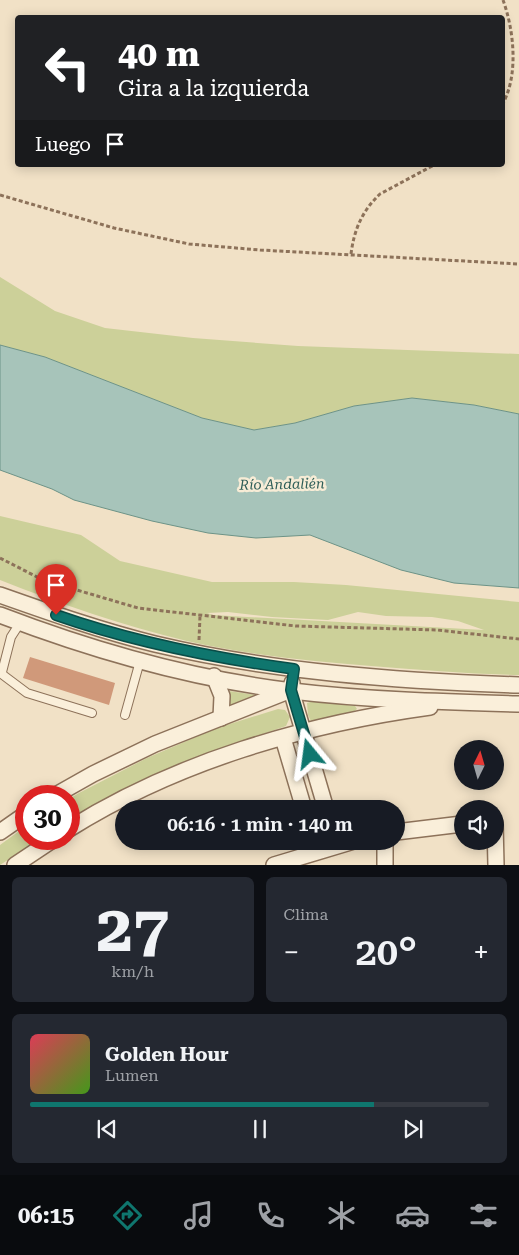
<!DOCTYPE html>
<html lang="es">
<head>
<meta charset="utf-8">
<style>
  body { margin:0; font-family:"Roboto Serif",serif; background:#242831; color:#f1f3f6; height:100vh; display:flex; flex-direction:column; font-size:19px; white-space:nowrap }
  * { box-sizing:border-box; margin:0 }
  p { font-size:16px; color:#9ea1a6 }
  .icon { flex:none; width:28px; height:28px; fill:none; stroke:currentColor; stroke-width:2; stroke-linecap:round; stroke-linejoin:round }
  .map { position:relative; height:865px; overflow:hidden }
  .sheet { display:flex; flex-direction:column; gap:12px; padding:12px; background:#0d0f14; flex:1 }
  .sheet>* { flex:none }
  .guide { position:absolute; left:15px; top:15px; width:490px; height:152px; border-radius:5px; box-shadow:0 2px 12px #0003; background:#202124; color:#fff; overflow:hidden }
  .needle { width:32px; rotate:5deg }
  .fabs { position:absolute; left:454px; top:740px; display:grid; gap:10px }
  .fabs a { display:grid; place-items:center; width:50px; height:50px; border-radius:50%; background:#171b24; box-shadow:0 2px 12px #0003; font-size:25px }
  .speed { position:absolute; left:15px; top:785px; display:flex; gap:10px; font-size:25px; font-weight:700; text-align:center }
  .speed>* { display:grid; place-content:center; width:65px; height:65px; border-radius:50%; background:#171b24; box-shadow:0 2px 12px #0003; line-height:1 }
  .speed .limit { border:8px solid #d22; background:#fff; color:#111 }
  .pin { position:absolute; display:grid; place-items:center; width:42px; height:42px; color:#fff; margin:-51px -21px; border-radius:50% 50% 50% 0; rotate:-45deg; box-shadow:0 0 5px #0007 }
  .pin .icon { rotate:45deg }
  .me { position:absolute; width:55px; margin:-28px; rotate:344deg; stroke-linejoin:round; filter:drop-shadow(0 0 4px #0008) }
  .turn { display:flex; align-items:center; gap:18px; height:105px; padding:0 20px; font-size:22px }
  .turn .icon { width:65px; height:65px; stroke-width:2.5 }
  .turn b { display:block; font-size:35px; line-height:42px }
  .then { display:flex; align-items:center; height:48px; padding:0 20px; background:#0003; gap:10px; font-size:19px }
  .big { font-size:38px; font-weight:600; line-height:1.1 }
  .sheet .card { flex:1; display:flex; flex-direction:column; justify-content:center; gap:8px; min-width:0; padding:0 18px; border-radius:8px; background:#242831 }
  .sheet .dial { align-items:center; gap:0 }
  .dial b { font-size:65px; line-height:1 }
  .song { display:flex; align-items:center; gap:15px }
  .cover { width:60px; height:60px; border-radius:8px; background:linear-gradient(135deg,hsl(350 70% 55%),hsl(100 70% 35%)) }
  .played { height:5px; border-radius:2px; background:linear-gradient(90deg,#0f766e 75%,#363941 75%) }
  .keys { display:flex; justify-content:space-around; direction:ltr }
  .heat { display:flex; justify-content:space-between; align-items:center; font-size:28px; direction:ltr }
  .sheet .tiles { flex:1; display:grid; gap:12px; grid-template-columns:1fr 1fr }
  .card:last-child { grid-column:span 2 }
  .trip { position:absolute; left:115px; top:800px; width:290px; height:50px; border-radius:25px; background:#171b24; box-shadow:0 2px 12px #0003; font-weight:600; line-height:50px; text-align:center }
  .dock { display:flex; height:80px; justify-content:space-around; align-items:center; background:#090b0e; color:#9ea1a6 }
  .dock .icon { width:35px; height:35px }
  .dock .on { color:#0f766e }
  .dock b { font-size:22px; color:#f1f3f6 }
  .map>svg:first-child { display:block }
  .green { fill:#ccd099; fill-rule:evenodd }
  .water { fill:#a7c4ba; stroke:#6d9387 }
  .building { fill:#d0997a }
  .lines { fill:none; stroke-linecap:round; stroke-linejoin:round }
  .service-casing { stroke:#8d725a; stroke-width:10 }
  .minor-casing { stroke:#8d725a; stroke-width:18 }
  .path { stroke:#8d725a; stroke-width:3; stroke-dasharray:4 2.5; stroke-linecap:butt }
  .service { stroke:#faefda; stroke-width:8 }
  .minor { stroke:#faefda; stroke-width:15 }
  .route-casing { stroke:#0a4d48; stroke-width:12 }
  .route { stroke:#0f766e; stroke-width:9 }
  .labels { text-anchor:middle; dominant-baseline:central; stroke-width:5; stroke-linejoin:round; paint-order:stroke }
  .water-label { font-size:14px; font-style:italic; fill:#2d5d57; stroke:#f7ecd6 }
</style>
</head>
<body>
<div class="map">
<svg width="519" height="865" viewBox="0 0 519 865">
  <rect width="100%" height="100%" fill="#f1e1c6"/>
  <!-- green -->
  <g class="green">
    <path d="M0,277L55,311L105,328L193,338L298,346L519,354V414L474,405L412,398L354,406L295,423L254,430L202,418L45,357L0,345Z"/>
    <path d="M0,516L81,535L120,561L212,582H294L346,585L519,602V675C470,674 421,670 371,666C310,661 248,655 187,641C124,626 61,604 0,580ZM228,612L272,617L328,620L358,612L386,616L432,617L458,621L484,630L213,615L207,613Z"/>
    <path d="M229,691L256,695L257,696L230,706Z"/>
    <path d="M313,701L355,706L357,709L353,712L311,721L308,715L307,703Z"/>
    <path d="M278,709L285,710L290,717L286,726C210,751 138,781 69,822V799L79,793L147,758L217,728Z"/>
    <path d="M26,826V839H40L0,865V845Z"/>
  </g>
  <!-- water -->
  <path class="water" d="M0,345L45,357L202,418L254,430L295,423L354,406L412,398L474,405L519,414V588L454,583L401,570L310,535L256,538L208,533L152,521L74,500L52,489L0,470Z"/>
  <!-- building -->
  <path class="building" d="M30,657L115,683L109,705L23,678Z"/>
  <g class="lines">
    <!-- service casing -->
    <g class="service-casing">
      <g id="service">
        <path d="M20,623L11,637L2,672L3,675L27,693L92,713"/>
        <path d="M125,715L140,661"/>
      </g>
    </g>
    <!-- minor casing -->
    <g class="minor-casing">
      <g id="minor">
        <path d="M0,595C51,613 102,631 155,644C274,672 397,681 519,685"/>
        <path d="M0,615C94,651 193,679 292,691C367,700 444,702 519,704"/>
        <path d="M214,676L222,696L221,718"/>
        <path d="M292,683L291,690L326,809"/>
        <path d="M283,738L304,809"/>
        <path d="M54,796L93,774L155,744L291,690"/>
        <path d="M495,823L496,865"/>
        <path d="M69,829C176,762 305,724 430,707"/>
        <path d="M0,832L26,814"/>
        <path d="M396,832L462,824"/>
        <path d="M15,865L54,839"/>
        <path d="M274,865L354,841"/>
        <path d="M385,865V841"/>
      </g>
    </g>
    <!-- path -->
    <g class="path">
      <path d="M502,105C519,76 514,30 503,0"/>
      <path d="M0,195L114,228L189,244L260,250L519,264"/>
      <path d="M351,254C354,230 362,211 380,194L434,165"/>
      <path d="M0,558L43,580L138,608L296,626L437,630L519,639"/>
      <path d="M199,640L200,616"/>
    </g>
    <!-- service -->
    <use href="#service" class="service"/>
    <!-- minor -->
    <use href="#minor" class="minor"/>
  </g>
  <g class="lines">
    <!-- route casing -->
    <g class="route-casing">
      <path id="route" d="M56,615C133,642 214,658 294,669L291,690L310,754"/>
    </g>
    <!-- route -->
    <use href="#route" class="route"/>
  </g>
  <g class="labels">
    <!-- water labels -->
    <g class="water-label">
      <text transform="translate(282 484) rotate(-1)">Río Andalién</text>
    </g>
  </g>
</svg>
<div class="fabs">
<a><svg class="needle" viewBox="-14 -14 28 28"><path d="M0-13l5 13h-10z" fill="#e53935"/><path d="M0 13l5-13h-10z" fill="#9ea1a6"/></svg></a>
<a><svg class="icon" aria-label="sound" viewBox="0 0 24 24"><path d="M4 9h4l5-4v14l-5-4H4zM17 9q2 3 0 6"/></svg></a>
</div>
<div class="speed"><div class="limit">30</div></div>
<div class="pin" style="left:56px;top:615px;background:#d93025"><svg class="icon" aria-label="arrive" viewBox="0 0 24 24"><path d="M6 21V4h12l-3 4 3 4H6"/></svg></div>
<svg class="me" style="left:310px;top:754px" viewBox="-20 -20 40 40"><path d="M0-17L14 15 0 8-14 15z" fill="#0f766e" stroke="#fff" stroke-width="4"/></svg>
<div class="trip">06:16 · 1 min · 140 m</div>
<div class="guide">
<div class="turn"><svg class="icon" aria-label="left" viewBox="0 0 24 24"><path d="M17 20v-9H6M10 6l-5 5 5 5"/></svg><div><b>40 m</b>Gira a la izquierda</div></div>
<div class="then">Luego<svg class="icon" aria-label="arrive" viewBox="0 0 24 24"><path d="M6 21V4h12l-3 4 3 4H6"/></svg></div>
</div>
</div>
<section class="sheet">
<div class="tiles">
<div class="card dial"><b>27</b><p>km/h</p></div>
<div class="card"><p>Clima</p>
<div class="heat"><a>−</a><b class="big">20°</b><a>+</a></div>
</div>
<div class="card">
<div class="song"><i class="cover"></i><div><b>Golden Hour</b><p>Lumen</p></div></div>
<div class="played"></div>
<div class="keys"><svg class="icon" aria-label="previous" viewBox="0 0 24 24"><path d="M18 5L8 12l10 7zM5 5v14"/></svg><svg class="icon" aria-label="pause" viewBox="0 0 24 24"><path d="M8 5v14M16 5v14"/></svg><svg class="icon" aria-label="next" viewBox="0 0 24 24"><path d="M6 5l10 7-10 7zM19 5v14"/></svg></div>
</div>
</div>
</section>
<nav class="dock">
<b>06:15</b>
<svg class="icon on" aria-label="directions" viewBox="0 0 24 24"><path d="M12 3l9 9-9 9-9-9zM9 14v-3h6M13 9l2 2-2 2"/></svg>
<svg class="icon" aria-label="music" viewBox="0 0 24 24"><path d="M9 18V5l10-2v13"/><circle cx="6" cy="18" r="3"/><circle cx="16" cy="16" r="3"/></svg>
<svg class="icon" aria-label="phone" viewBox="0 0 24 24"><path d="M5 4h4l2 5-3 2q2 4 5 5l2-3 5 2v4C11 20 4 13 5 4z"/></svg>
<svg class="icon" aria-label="climate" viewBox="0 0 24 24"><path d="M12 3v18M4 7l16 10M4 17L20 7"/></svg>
<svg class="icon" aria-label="car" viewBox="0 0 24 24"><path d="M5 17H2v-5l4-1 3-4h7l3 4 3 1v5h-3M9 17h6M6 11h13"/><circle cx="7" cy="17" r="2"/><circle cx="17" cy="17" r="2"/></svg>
<svg class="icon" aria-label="filters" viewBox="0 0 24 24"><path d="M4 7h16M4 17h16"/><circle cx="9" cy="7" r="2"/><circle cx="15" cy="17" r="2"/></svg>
</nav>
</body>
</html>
